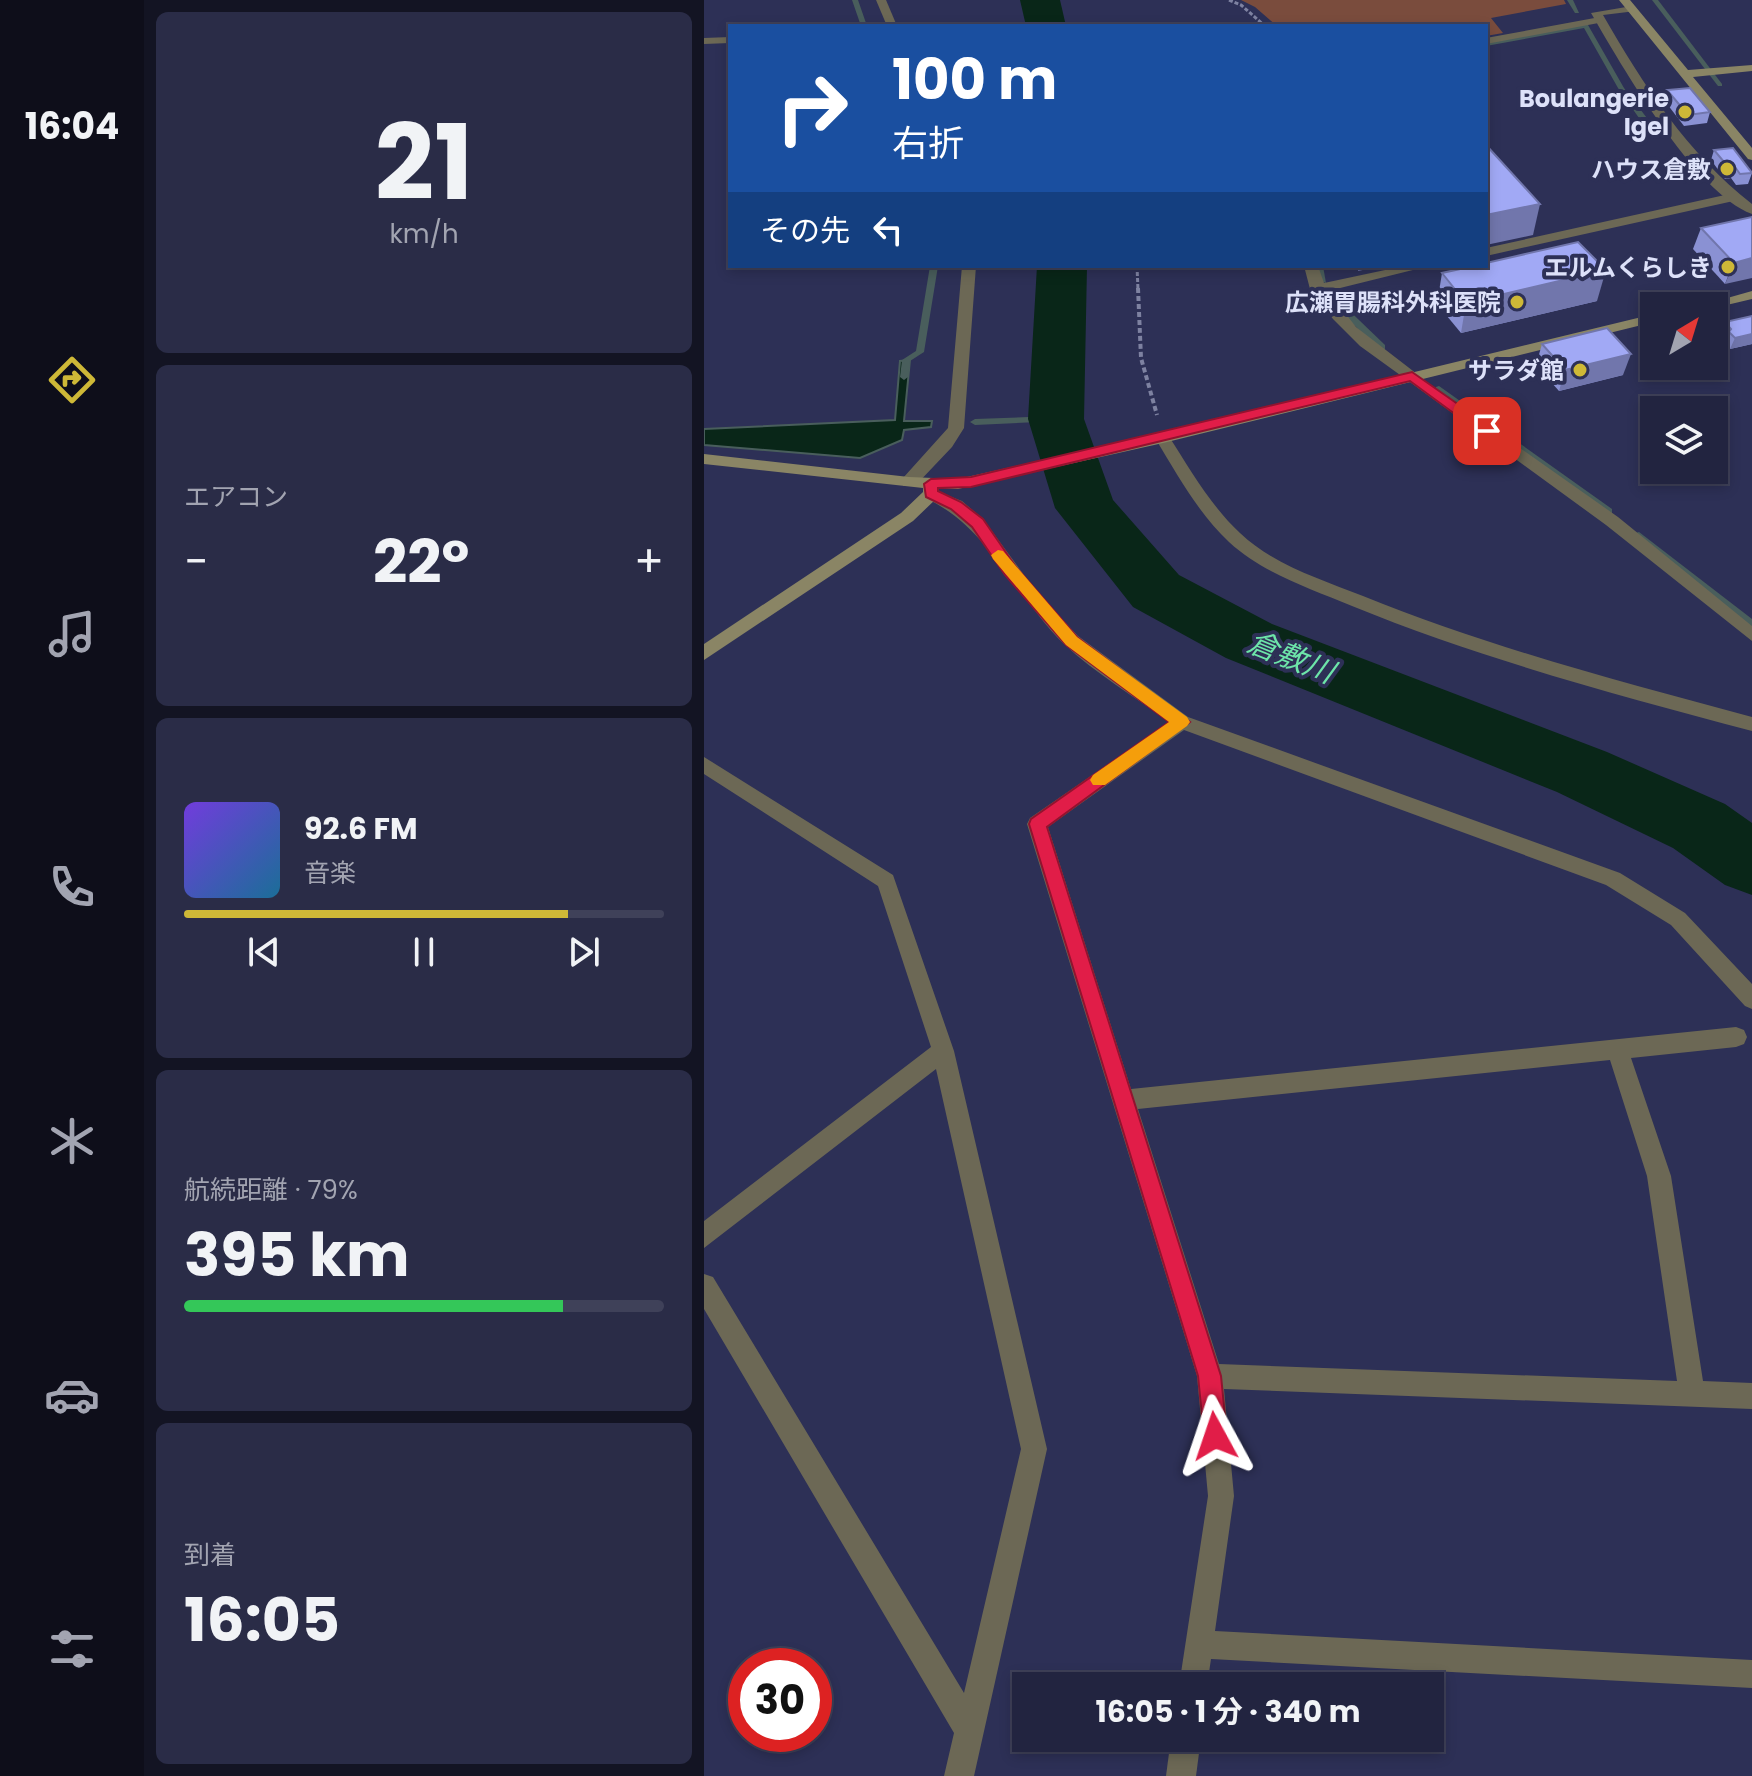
<!DOCTYPE html>
<html lang="ja">
<head>
<meta charset="utf-8">
<style>
  body { margin:0; font-family:Poppins,"Noto Sans JP",sans-serif; background:#2a2c47; color:#f1f3f6; height:100vh; display:flex; flex-direction:column; font-size:30px; white-space:nowrap }
  * { box-sizing:border-box; margin:0 }
  p { font-size:26px; color:#a2a4b1 }
  .icon { flex:none; width:44px; height:44px; fill:none; stroke:currentColor; stroke-width:2; stroke-linecap:round; stroke-linejoin:round }
  .map { position:relative; flex:1; overflow:hidden }
  .sheet { display:flex; flex-direction:column; gap:12px; padding:12px; background:#131423; width:560px }
  .sheet>* { flex:none }
  .banner { position:absolute; left:24px; top:24px; width:760px; height:244px; border-radius:0px; box-shadow:0 4px 12px #0003,0 0 0 2px #3f4159; background:#1a4fa0; color:#fff; overflow:hidden }
  .needle { width:52px; rotate:38deg }
  .buttons { position:absolute; left:936px; top:292px; display:grid; gap:16px }
  .buttons a { display:grid; place-items:center; width:88px; height:88px; border-radius:0px; background:#222440; box-shadow:0 4px 12px #0003,0 0 0 2px #3f4159; font-size:40px }
  .speed { position:absolute; left:24px; top:1648px; display:flex; gap:16px; font-size:40px; font-weight:700; text-align:center }
  .speed>* { display:grid; place-content:center; width:104px; height:104px; border-radius:50%; background:#222440; box-shadow:0 4px 12px #0003,0 0 0 2px #3f4159; line-height:1 }
  .speed .limit { border:12px solid #d22; background:#fff; color:#111 }
  .pin { position:absolute; display:grid; place-items:center; width:68px; height:68px; color:#fff; margin:-34px; border-radius:16px; box-shadow:0 4px 12px #0006 }
  .me { position:absolute; width:88px; margin:-44px; rotate:355deg; stroke-linejoin:round; filter:drop-shadow(0 0 6px #0008) }
  .turn { display:flex; align-items:center; gap:28px; height:168px; padding:0 32px; font-size:36px }
  .turn .icon { width:104px; height:104px; stroke-width:2.5 }
  .turn b { display:block; font-size:56px; line-height:68px }
  .then { display:flex; align-items:center; height:76px; padding:0 32px; background:#0003; gap:16px; font-size:30px }
  .big { font-size:60px; font-weight:700; line-height:1.1 }
  .sheet .tile { flex:1; display:flex; flex-direction:column; justify-content:center; gap:12px; min-width:0; padding:0 28px; border-radius:12px; background:#2a2c47 }
  .sheet .dial { align-items:center; gap:0 }
  .dial b { font-size:104px; line-height:1 }
  .song { display:flex; align-items:center; gap:24px }
  .cover { width:96px; height:96px; border-radius:12px; background:linear-gradient(135deg,hsl(260 70% 55%),hsl(200 70% 35%)) }
  .played { height:8px; border-radius:4px; background:linear-gradient(90deg,#ceb837 80%,#3f4159 80%) }
  .keys { display:flex; justify-content:space-around; direction:ltr }
  .heat { display:flex; justify-content:space-between; align-items:center; font-size:44px; direction:ltr }
  .charge { height:12px; border-radius:6px; background:linear-gradient(90deg,#34c759 79%,#3f4159 0) }
  .trip { position:absolute; left:308px; top:1672px; width:432px; height:80px; border-radius:0px; background:#222440; box-shadow:0 4px 12px #0003,0 0 0 2px #3f4159; font-weight:700; line-height:80px; text-align:center }
  main { display:flex; flex:1; min-height:0 }
  .menu { display:flex; flex-direction:column; width:144px; justify-content:space-around; align-items:center; background:#0e0e1a; color:#a2a4b1 }
  .menu .icon { width:56px; height:56px }
  .menu .current { color:#ceb837 }
  .menu b { font-size:36px; color:#f1f3f6 }
  .map>svg:first-child { display:block }
  .green { fill:#7a4c3d }
  .water { fill:#092618; stroke:#495e5c; stroke-width:2 }
  .lines { fill:none; stroke-linecap:round; stroke-linejoin:round }
  .stream { fill:#495e5c; fill-rule:evenodd }
  .river { fill:#092618; fill-rule:evenodd }
  .path-far1 { stroke:#7e82a1; stroke-width:3; stroke-dasharray:4 2; stroke-linecap:butt }
  .path { stroke:#7e82a1; stroke-width:4; stroke-dasharray:5 3; stroke-linecap:butt }
  .lane { fill:#6c6855; fill-rule:evenodd }
  .street { fill:#6c6855; fill-rule:evenodd }
  .secondary { fill:#8a8565; fill-rule:evenodd }
  .wall { fill:#8a91d3 }
  .shaded-wall { fill:#7176ac }
  .building { fill:#a1a9f5; stroke:#7176ac; stroke-width:2 }
  .route { fill:#e11d48; stroke:#92132f; stroke-width:2 }
  .slow { fill:#f59e0b }
  .poi-dot { fill:#ceb837; stroke:#2d3056; stroke-width:3 }
  .labels { text-anchor:middle; dominant-baseline:central; stroke-width:8; stroke-linejoin:round; paint-order:stroke }
  .far-poi-label { font-size:24px; font-weight:bold; fill:#dde1f9; stroke:#2d3056; text-anchor:end }
  .water-label { font-size:30px; font-style:italic; fill:#6de5a9; stroke:#2d3056 }
</style>
</head>
<body>
<main>
<nav class="menu">
<b>16:04</b>
<svg class="icon current" aria-label="directions" viewBox="0 0 24 24"><path d="M12 3l9 9-9 9-9-9zM9 14v-3h6M13 9l2 2-2 2"/></svg>
<svg class="icon" aria-label="music" viewBox="0 0 24 24"><path d="M9 18V5l10-2v13"/><circle cx="6" cy="18" r="3"/><circle cx="16" cy="16" r="3"/></svg>
<svg class="icon" aria-label="phone" viewBox="0 0 24 24"><path d="M5 4h4l2 5-3 2q2 4 5 5l2-3 5 2v4C11 20 4 13 5 4z"/></svg>
<svg class="icon" aria-label="climate" viewBox="0 0 24 24"><path d="M12 3v18M4 7l16 10M4 17L20 7"/></svg>
<svg class="icon" aria-label="car" viewBox="0 0 24 24"><path d="M5 17H2v-5l4-1 3-4h7l3 4 3 1v5h-3M9 17h6M6 11h13"/><circle cx="7" cy="17" r="2"/><circle cx="17" cy="17" r="2"/></svg>
<svg class="icon" aria-label="filters" viewBox="0 0 24 24"><path d="M4 7h16M4 17h16"/><circle cx="9" cy="7" r="2"/><circle cx="15" cy="17" r="2"/></svg>
</nav>
<section class="sheet">
<div class="tile dial"><b>21</b><p>km/h</p></div>
<div class="tile"><p>エアコン</p>
<div class="heat"><a>−</a><b class="big">22°</b><a>+</a></div>
</div>
<div class="tile">
<div class="song"><i class="cover"></i><div><b>92.6 FM</b><p>音楽</p></div></div>
<div class="played"></div>
<div class="keys"><svg class="icon" aria-label="previous" viewBox="0 0 24 24"><path d="M18 5L8 12l10 7zM5 5v14"/></svg><svg class="icon" aria-label="pause" viewBox="0 0 24 24"><path d="M8 5v14M16 5v14"/></svg><svg class="icon" aria-label="next" viewBox="0 0 24 24"><path d="M6 5l10 7-10 7zM19 5v14"/></svg></div>
</div>
<div class="tile"><p>航続距離 · 79%</p><b class="big">395 km</b><div class="charge"></div></div>
<div class="tile"><p>到着</p><b class="big">16:05</b></div>
</section>
<div class="map">
<svg width="1048" height="1776" viewBox="0 0 1048 1776">
  <rect width="100%" height="100%" fill="#2d3056"/>
  <!-- green -->
  <path class="green" d="M537,0H860L862,4L787,18L799,33L782,36V26H573L551,7Z"/>
  <!-- water -->
  <path class="water" d="M206,360L200,421H228L227,427L200,430L198,440L156,458L0,445V429L191,420L196,361Z"/>
  <g class="lines">
    <!-- stream -->
    <g class="stream">
      <path d="M148,0H154L163,26H157Z"/>
      <path d="M863,0H869L875,13H871Z"/>
      <path d="M948,0H954L1018,84V86H1014Z"/>
      <path d="M881,23L884,25L920,88L949,126L948,128H942L914,88L880,28L782,46V42Z"/>
      <path d="M226,266H234L220,352L206,361L204,377L200,380L196,377L198,360L212,351Z"/>
      <path d="M611,266H619L622,283L615,281Z"/>
      <path d="M623,295H629L681,345V349H675L623,299Z"/>
      <path d="M735,386L908,509V513H902L732,391V387Z"/>
      <path d="M352,416L356,419L355,421L271,425L266,422L271,419Z"/>
      <path d="M935,532L1048,619V629L932,537V533Z"/>
    </g>
    <!-- river -->
    <g class="river">
      <path d="M316,0H356L362,26H322Z"/>
      <path d="M333,266H383L380,419L409,500L475,575L568,624L903,752L1021,804L1048,823V895L1021,885L969,848L853,792L522,658L429,607L351,508L324,419Z"/>
    </g>
    <!-- path-far1 -->
    <g class="path-far1">
      <path d="M525,0L537,5L561,26"/>
      <path d="M433,266L434,290"/>
    </g>
    <!-- path -->
    <path class="path" d="M434,288L437,358L453,415"/>
    <!-- lane -->
    <g class="lane">
      <path d="M896,17L901,20L900,22L782,44V38Z"/>
      <path d="M1030,193L1036,197L1034,200L782,256V248Z"/>
      <path d="M600,266H614L620,283L700,266H725L624,291L652,327L713,374V380H703L656,346L629,319L606,289Z"/>
    </g>
    <!-- street -->
    <g class="street">
      <path d="M172,0H182L193,26H183Z"/>
      <path d="M928,6L932,7V11L899,15C940,86 983,153 1048,204V214C991,193 917,65 887,13Z"/>
      <path d="M26,37V43L0,44V38Z"/>
      <path d="M258,266H272L260,428L248,447L211,486H199V478L244,428Z"/>
      <path d="M708,372L914,517L1048,626V641L902,525L703,380V374Z"/>
      <path d="M459,433L464,435C486,469 506,505 536,533C570,565 616,579 659,596C785,647 917,682 1048,717V731C913,695 778,659 648,606C605,588 560,574 525,542C494,513 473,474 451,438Z"/>
      <path d="M227,489L258,501L279,519L331,590L374,636L484,717L916,873L981,913L1048,984V1009L1041,1006L967,925L902,885L480,730L344,827L427,1089L1032,1027L1040,1030L1043,1037L1040,1044L1032,1047L927,1058L967,1176L999,1381L1048,1383V1409L520,1389L530,1496L511,1631L1048,1660V1688L507,1659L503,1686H475L504,1496L493,1376L323,824L326,818L465,722C431,697 391,673 360,644C312,597 284,526 221,498V490ZM906,1060L943,1176L973,1381L515,1364L434,1109Z"/>
      <path d="M0,757L189,875L250,1051L343,1449L270,1776H240L250,1733L0,1309V1274L9,1277L260,1693L317,1449L232,1069L0,1248V1221L227,1047L174,886L0,774Z"/>
      <path d="M467,1738H497L492,1776H462Z"/>
    </g>
    <!-- secondary -->
    <g class="secondary">
      <path d="M915,0H926L984,70L1048,65V71L989,77L1048,148V160L1044,159Z"/>
      <path d="M1048,291V299L1010,308L995,306Z"/>
      <path d="M950,314V322L459,443L254,489L235,488L233,498L209,521L0,660V644L197,513L219,492V488L0,464V454L205,477L254,479L459,433Z"/>
    </g>
  </g>
  <!-- wall -->
  <g class="wall">
    <path d="M963,90L1006,112L1003,123L980,126L960,100Z"/>
    <path d="M1010,150L1048,173L1044,184L1032,185L1027,178L1021,179L1007,160Z"/>
    <path d="M1048,217L1021,284L989,249L997,228Z"/>
    <path d="M738,273L893,301L757,333L733,304Z"/>
    <path d="M949,316H950V348L942,338Z"/>
    <path d="M1048,316V344L1026,349L1021,344L1018,350L1010,352V332L1021,322Z"/>
    <path d="M838,344L919,375L855,391L832,365Z"/>
  </g>
  <!-- shaded-wall -->
  <g class="shaded-wall">
    <path d="M1031,167L1027,178L1021,179L1025,168Z"/>
    <path d="M836,204L829,235L782,245V215Z"/>
    <path d="M1048,258V278L1021,284L1030,263Z"/>
    <path d="M655,266H677L654,271Z"/>
    <path d="M902,270L893,301L757,333L762,303Z"/>
    <path d="M1027,329L1018,350L1010,352V332Z"/>
    <path d="M1048,334V344L1026,349L1031,338Z"/>
    <path d="M927,354L919,375L855,391L861,370Z"/>
  </g>
  <!-- building -->
  <g class="building">
    <path d="M986,88L1006,112L984,115L963,90Z"/>
    <path d="M782,145L836,204L782,215Z"/>
    <path d="M1029,148L1048,173L1036,174L1031,167L1025,168L1010,150Z"/>
    <path d="M1048,217V258L1030,263L997,228Z"/>
    <path d="M874,242L902,270L762,303L738,273L770,266H782V263Z"/>
    <path d="M1010,310L1027,329L1010,332Z"/>
    <path d="M1048,316V334L1031,338L1025,332L1027,329L1021,322Z"/>
    <path d="M903,328L927,354L861,370L838,344Z"/>
  </g>
  <!-- route -->
  <path class="route" d="M708,372L788,428V434H778L706,381L267,487L234,488V491L257,502L279,519L312,567L373,637L486,722L343,827L517,1376L523,1436L520,1444L511,1448L503,1444L500,1436L494,1376L325,824L327,819L465,722L362,645L301,575L268,527L247,509L222,497L220,484L227,479L267,477Z"/>
  <!-- slow -->
  <path class="slow" d="M294,550L299,551L373,637L483,717L486,722L483,726L401,785H389L386,780L389,775L465,722L362,645L289,559L287,555Z"/>
  <!-- markers -->
  <g class="poi-dot">
    <circle cx="981" cy="112" r="8"/>
    <circle cx="1023" cy="169" r="8"/>
    <circle cx="1024" cy="267" r="8"/>
    <circle cx="813" cy="302" r="8"/>
    <circle cx="876" cy="370" r="8"/>
  </g>
  <g class="labels">
    <!-- far-poi labels -->
    <g class="far-poi-label">
      <text x="965" y="98">Boulangerie<tspan x="965" dy="28">Igel</tspan></text>
      <text x="1007" y="169">ハウス倉敷</text>
      <text x="1008" y="267">エルムくらしき</text>
      <text x="797" y="302">広瀬胃腸科外科医院</text>
      <text x="860" y="370">サラダ館</text>
    </g>
    <!-- water labels -->
    <g class="water-label">
      <text transform="translate(587 657) rotate(22)">倉敷川</text>
    </g>
  </g>
</svg>
<div class="buttons">
<a><svg class="needle" viewBox="-14 -14 28 28"><path d="M0-13l5 13h-10z" fill="#e53935"/><path d="M0 13l5-13h-10z" fill="#a2a4b1"/></svg></a>
<a><svg class="icon" aria-label="layers" viewBox="0 0 24 24"><path d="M12 4l9 5-9 5-9-5zM3 14l9 5 9-5"/></svg></a>
</div>
<div class="speed"><div class="limit">30</div></div>
<div class="pin" style="left:783px;top:431px;background:#d93025"><svg class="icon" aria-label="arrive" viewBox="0 0 24 24"><path d="M6 21V4h12l-3 4 3 4H6"/></svg></div>
<svg class="me" style="left:511px;top:1436px" viewBox="-20 -20 40 40"><path d="M0-17L14 15 0 8-14 15z" fill="#e11d48" stroke="#fff" stroke-width="4"/></svg>
<div class="trip">16:05 · 1 分 · 340 m</div>
<div class="banner">
<div class="turn"><svg class="icon" aria-label="right" viewBox="0 0 24 24"><path d="M7 20v-9h11M14 6l5 5-5 5"/></svg><div><b>100 m</b>右折</div></div>
<div class="then">その先<svg class="icon" aria-label="left" viewBox="0 0 24 24"><path d="M17 20v-9H6M10 6l-5 5 5 5"/></svg></div>
</div>
</div>
</main>
</body>
</html>
